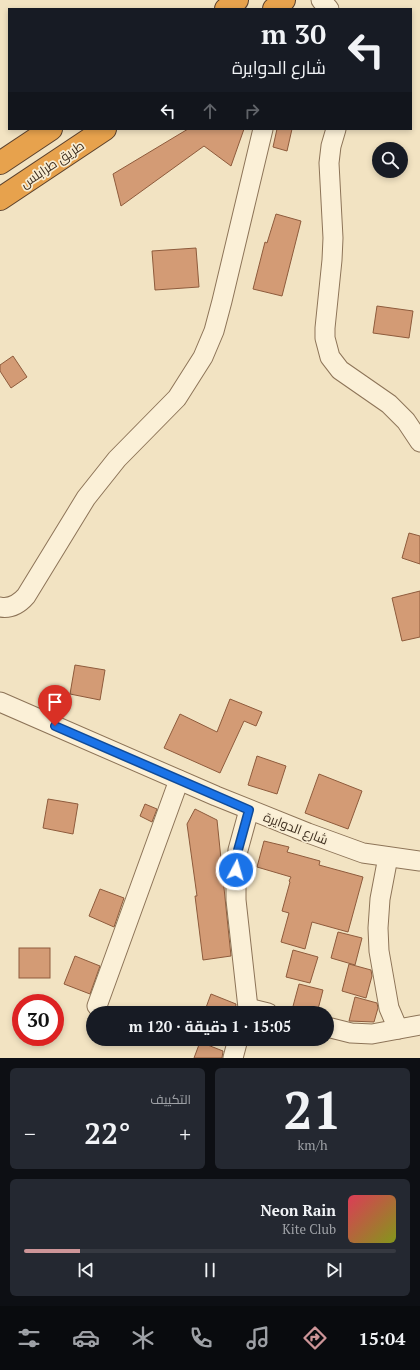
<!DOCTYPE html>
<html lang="ar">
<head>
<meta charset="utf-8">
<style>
  body { margin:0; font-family:"PT Serif",Cairo,serif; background:#242831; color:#f1f3f6; direction:rtl; height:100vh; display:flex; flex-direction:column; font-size:15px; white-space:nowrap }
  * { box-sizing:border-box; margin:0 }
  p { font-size:13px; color:#9ea1a6 }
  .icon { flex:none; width:22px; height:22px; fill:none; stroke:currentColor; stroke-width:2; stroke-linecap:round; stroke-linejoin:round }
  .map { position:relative; height:1058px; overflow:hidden; direction:ltr }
  .drawer { display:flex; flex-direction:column; gap:10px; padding:10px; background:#0d0f14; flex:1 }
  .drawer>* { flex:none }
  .hud { position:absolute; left:8px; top:8px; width:404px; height:122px; border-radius:0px; box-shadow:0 2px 6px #0003; direction:rtl; background:#171b24; color:#f1f3f6; overflow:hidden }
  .tools { position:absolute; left:372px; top:142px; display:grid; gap:8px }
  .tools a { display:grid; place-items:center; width:36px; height:36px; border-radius:50%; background:#171b24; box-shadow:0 2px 6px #0003; font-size:20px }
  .speed { position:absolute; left:12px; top:994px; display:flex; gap:8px; font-size:20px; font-weight:700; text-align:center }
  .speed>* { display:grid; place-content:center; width:52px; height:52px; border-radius:50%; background:#171b24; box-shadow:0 2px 6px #0003; line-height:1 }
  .speed .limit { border:6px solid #d22; background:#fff; color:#111 }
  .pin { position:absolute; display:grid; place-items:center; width:34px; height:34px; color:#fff; margin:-41px -17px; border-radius:50% 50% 50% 0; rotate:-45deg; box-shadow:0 0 4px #0007 }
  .pin .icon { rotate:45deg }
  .me { position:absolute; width:44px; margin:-22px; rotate:6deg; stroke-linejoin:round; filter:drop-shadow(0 0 3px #0008) }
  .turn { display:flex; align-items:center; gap:14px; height:84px; padding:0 20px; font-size:18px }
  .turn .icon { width:52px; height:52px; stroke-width:2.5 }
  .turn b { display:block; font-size:28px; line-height:34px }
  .lanes { display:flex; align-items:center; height:38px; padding:0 20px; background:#0003; justify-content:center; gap:20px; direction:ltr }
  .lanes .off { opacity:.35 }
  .big { font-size:30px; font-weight:700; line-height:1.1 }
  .drawer .tile { flex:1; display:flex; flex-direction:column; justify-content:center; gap:6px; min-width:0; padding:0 14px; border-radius:6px; background:#242831 }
  .drawer .dial { align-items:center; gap:0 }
  .dial b { font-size:52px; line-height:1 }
  .song { display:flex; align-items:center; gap:12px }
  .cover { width:48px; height:48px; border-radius:6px; background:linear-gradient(135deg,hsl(350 70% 55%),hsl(70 70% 35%)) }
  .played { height:4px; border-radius:2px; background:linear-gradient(90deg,#cd9598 15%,#363941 15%) }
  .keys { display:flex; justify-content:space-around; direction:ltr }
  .heat { display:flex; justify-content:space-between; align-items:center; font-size:22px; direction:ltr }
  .drawer .tiles { flex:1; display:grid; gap:10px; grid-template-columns:1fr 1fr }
  .tile:last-child { grid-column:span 2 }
  .trip { position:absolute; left:86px; top:1006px; width:248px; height:40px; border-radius:20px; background:#171b24; box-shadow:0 2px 6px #0003; font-weight:700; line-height:40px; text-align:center; direction:rtl }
  .tabs { display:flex; height:64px; justify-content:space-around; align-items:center; background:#090b0e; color:#9ea1a6 }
  .tabs .icon { width:28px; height:28px }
  .tabs .active { color:#cd9598 }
  .tabs b { font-size:18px; color:#f1f3f6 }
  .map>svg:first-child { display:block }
  .building { fill:#d39b75; stroke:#8e5b3c }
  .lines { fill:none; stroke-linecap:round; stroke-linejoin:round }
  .minor-casing { stroke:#8d7458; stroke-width:21 }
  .highway-casing { stroke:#5b412c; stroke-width:24 }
  .minor { stroke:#fbf0d7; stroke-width:19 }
  .highway { stroke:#e7a24d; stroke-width:22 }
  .route-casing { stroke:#114b97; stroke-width:10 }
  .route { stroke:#1a73e8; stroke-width:7 }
  .labels { text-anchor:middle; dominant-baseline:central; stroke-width:3.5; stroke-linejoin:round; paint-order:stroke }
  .street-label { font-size:13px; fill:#3c2c1d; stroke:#f8edd3 }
</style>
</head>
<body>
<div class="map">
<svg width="420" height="1058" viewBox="0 0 420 1058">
  <rect width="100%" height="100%" fill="#f2e3c2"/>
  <!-- building -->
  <g class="building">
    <path d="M188,129H244L231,166L204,146L121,206L113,174Z"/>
    <path d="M277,129H292L287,151L273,147Z"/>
    <path d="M276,214L301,221L282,296L253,289L265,242L267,243Z"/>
    <path d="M196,248L199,287L155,290L152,251Z"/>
    <path d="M377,306L413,311L409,338L373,333Z"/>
    <path d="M13,356L27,377L11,388L0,371V365Z"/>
    <path d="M409,533L420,536V564L402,558Z"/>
    <path d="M420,591V637L402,641L392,598Z"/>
    <path d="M75,665L105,670L100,700L70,694Z"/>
    <path d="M230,699L262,712L256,726L244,721L220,773L164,748L180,714L217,732Z"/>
    <path d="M257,756L286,766L277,794L248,785Z"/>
    <path d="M319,774L362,791L348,829L305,813Z"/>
    <path d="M48,799L78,804L73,834L43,828Z"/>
    <path d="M145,804L157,809L152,822L140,816Z"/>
    <path d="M195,809L217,820L231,956L203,960L195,896H197L187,824Z"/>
    <path d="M264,841L289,847L287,852L320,861L319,865L363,877L348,932L312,922L305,949L281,942L289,913L282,911L290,882L289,881L291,877L257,867Z"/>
    <path d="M100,889L124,898L114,927L89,916Z"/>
    <path d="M338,932L362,938L355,965L331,958Z"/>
    <rect x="19" y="948" width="31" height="30"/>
    <path d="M293,950L318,957L310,983L286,977Z"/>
    <path d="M75,956L100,966L90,994L64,984Z"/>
    <path d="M349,964L371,970L372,976L366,998L342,991Z"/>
    <path d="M299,984L323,990L317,1013H302L292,1010Z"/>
    <path d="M211,994L236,1004L235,1013H204Z"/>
    <path d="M355,997L377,1003L378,1008L374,1022L349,1021Z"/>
    <path d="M200,1042L223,1051L222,1058H194Z"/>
  </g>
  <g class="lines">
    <!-- minor casing -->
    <g class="minor-casing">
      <g id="minor">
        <path d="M321,0L329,9"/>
        <path d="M336,129L331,146L329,163L333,238L332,260L325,328V338L330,357L340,370L389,404L406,421L420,442"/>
        <path d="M0,607C11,609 19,604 26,596L86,498L117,459L177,398L203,357L214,331L222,301L263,129"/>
        <path d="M0,702L216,796L308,833L363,853L420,861"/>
        <path d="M388,857L380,899L378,928L379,951L389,1008L398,1029"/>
        <path d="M97,1006L179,780"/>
        <path d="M248,1008L268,1013"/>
        <path d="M246,1013L248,1008L236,900V870L238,850L249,810"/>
        <path d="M327,1027L351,1033L372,1034L420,1025"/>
        <path d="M233,1058L238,1039"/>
      </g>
    </g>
    <!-- highway casing -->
    <g class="highway-casing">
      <g id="highway">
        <path d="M226,9L237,0"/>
        <path d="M274,9L284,0"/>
        <path d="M0,163L51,129"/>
        <path d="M0,199L105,129"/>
      </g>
    </g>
    <!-- minor -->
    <use href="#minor" class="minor"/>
    <!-- highway -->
    <use href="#highway" class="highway"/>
  </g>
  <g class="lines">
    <!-- route casing -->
    <g class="route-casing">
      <path id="route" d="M55,726L249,810L238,850L236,870"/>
    </g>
    <!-- route -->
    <use href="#route" class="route"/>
  </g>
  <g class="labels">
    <!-- street labels -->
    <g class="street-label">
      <text transform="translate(52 164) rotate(-34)">طريق طرابلس</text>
      <text transform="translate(296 828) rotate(21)">شارع الدوايرة</text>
    </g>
  </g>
</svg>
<div class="tools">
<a><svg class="icon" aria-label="search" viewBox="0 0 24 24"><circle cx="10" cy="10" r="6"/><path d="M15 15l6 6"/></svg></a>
</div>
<div class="speed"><div class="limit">30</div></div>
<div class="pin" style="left:55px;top:726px;background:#d93025"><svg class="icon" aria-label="arrive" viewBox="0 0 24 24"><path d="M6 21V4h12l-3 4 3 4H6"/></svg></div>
<svg class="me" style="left:236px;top:870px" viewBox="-20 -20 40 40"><circle r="17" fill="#1a73e8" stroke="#fff" stroke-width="3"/><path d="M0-11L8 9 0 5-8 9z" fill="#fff"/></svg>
<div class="trip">15:05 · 1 دقيقة · 120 m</div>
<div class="hud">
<div class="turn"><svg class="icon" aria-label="left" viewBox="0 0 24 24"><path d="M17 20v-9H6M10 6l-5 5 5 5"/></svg><div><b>30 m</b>شارع الدوايرة</div></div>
<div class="lanes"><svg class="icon" aria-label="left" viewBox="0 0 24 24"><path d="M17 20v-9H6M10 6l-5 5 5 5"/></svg><svg class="icon off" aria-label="ahead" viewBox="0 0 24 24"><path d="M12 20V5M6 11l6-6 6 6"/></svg><svg class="icon off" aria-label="right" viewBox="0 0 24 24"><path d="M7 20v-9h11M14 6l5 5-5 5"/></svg></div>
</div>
</div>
<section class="drawer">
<div class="tiles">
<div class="tile dial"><b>21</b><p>km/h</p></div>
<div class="tile"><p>التكييف</p>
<div class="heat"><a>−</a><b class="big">22°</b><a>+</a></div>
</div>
<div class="tile">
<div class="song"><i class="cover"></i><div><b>Neon Rain</b><p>Kite Club</p></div></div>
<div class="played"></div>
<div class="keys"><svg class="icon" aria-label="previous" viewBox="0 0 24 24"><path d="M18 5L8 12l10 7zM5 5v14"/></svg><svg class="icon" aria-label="pause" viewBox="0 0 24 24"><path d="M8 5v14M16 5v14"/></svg><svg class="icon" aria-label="next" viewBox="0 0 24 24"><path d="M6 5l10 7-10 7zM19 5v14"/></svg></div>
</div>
</div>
</section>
<nav class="tabs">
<b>15:04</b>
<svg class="icon active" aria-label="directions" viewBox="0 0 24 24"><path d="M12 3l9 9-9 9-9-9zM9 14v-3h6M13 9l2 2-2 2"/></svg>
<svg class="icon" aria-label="music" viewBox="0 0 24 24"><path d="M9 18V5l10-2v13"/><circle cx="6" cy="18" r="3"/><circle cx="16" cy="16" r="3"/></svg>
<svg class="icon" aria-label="phone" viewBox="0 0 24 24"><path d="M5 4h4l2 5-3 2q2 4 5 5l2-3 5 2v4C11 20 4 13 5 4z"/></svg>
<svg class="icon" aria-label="climate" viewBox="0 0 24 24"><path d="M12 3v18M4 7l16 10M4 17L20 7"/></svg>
<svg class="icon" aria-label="car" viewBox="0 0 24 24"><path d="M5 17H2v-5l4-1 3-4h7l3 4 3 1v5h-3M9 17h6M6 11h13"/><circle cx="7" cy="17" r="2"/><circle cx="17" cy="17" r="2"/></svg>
<svg class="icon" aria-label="filters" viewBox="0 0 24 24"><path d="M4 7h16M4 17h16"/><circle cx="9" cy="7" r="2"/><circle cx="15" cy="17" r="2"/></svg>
</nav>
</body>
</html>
